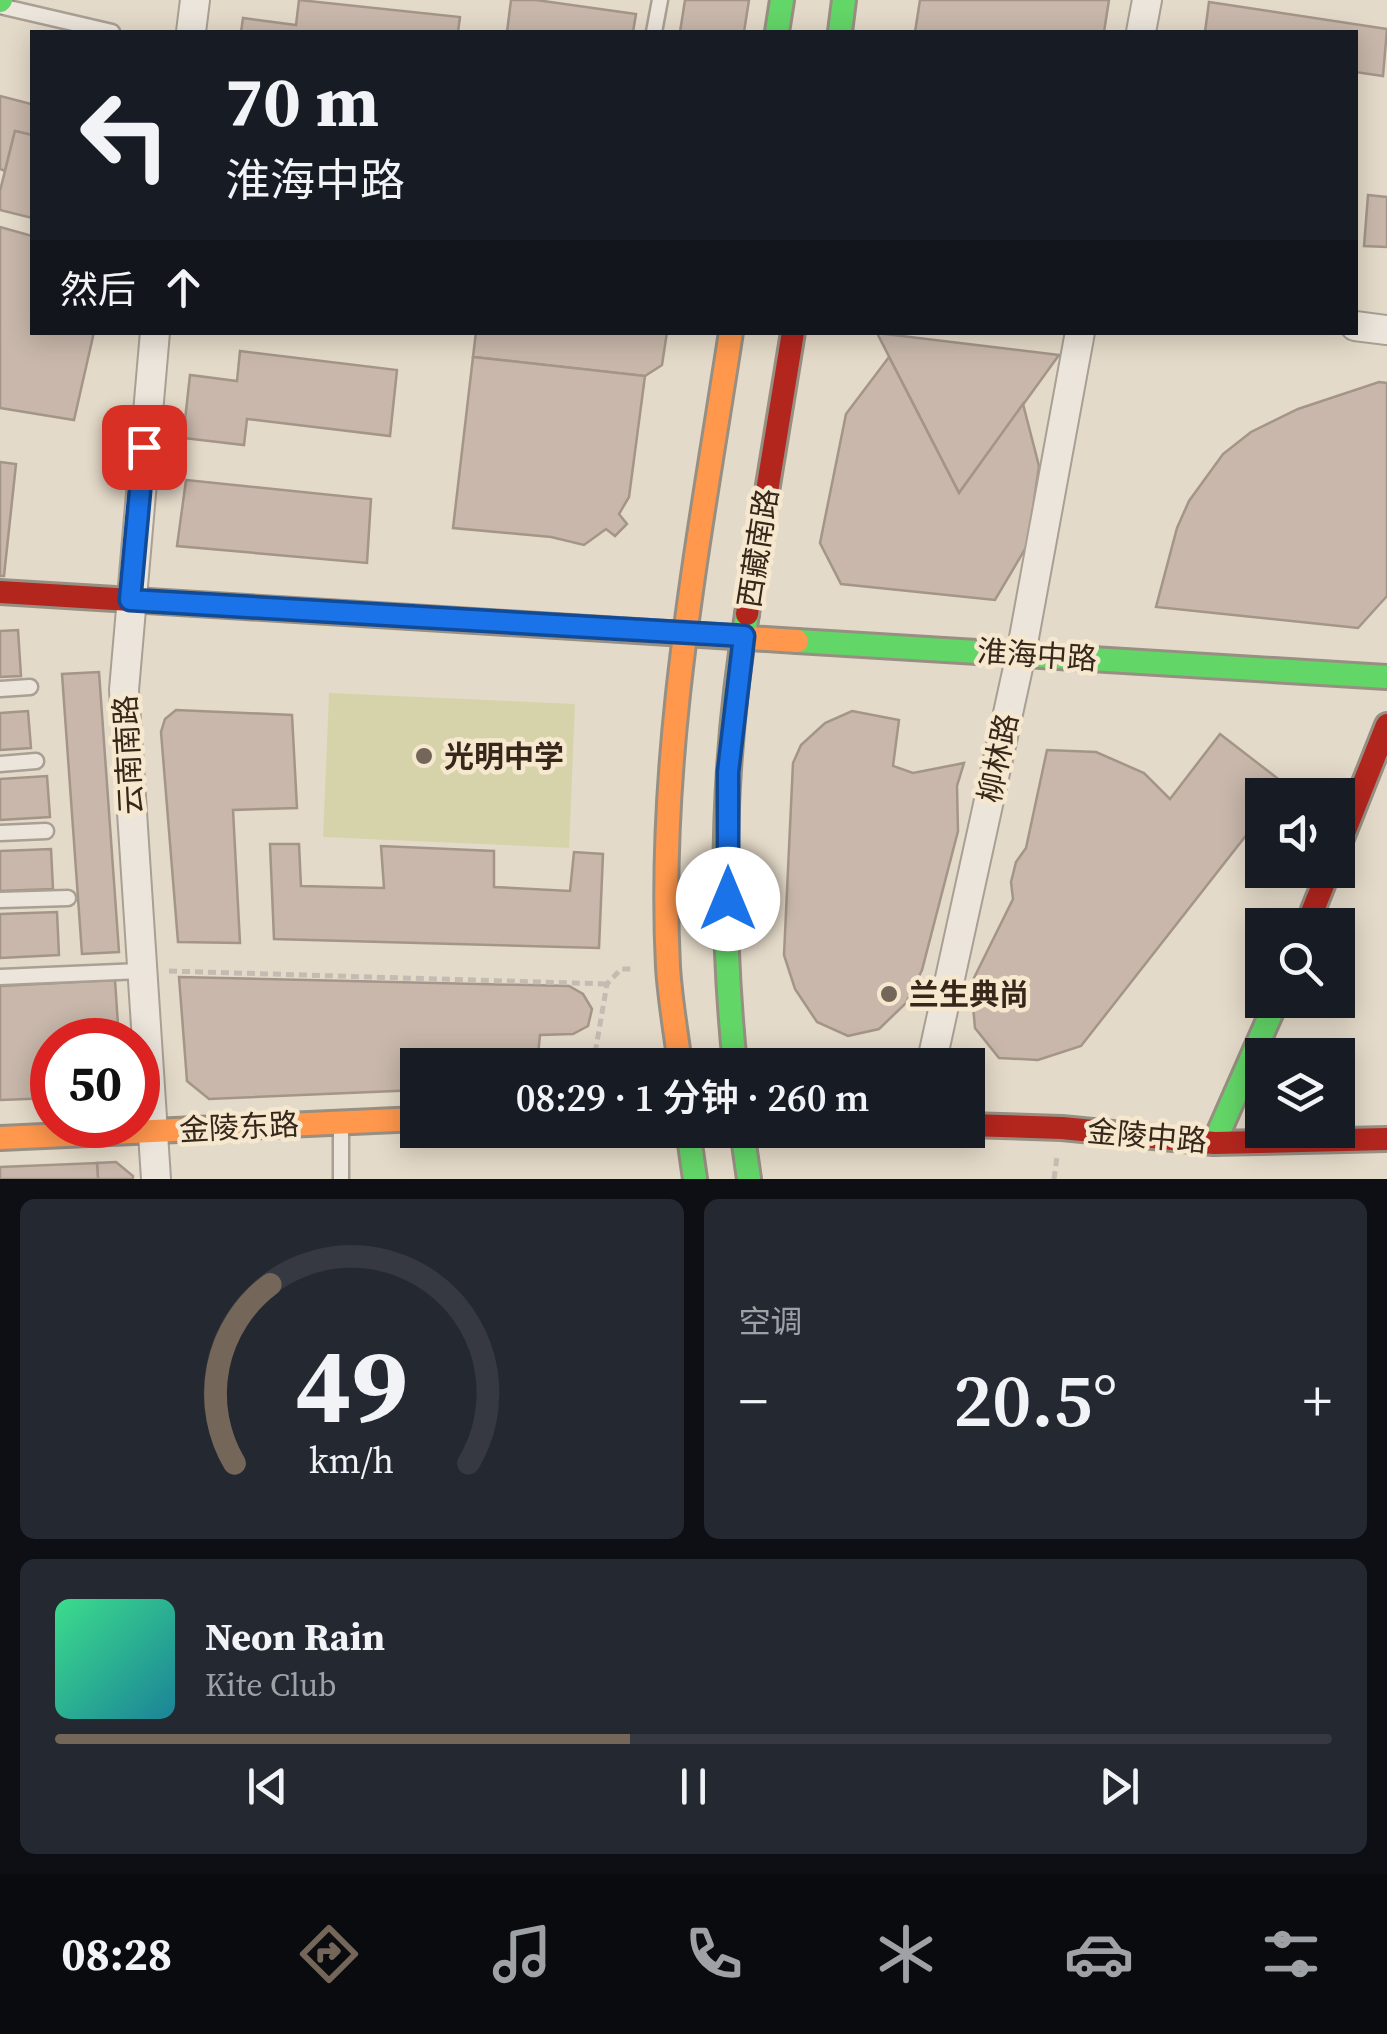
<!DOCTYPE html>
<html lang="zh">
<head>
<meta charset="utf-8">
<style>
  body { margin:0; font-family:"Source Serif 4","Noto Sans SC",serif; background:#242831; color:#f1f3f6; height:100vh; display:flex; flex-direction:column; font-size:38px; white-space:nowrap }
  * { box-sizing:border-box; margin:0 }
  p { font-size:32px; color:#9ea1a6 }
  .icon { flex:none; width:55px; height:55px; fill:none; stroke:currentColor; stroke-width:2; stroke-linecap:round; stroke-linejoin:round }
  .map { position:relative; height:1179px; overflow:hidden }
  .sheet { display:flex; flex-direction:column; gap:20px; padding:20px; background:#0d0f14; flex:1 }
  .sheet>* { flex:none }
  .banner { position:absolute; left:30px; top:30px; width:1328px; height:305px; border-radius:0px; box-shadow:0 5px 25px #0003; background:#171b24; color:#f1f3f6; overflow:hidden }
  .tools { position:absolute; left:1245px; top:778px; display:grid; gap:20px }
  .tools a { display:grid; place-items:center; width:110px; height:110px; border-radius:0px; background:#171b24; box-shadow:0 5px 25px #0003; font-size:50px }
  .speed { position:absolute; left:30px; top:1018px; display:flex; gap:20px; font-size:50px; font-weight:700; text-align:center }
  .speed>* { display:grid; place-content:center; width:130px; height:130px; border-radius:50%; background:#171b24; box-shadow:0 5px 25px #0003; line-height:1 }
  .speed .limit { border:15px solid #d22; background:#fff; color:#111 }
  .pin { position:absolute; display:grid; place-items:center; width:85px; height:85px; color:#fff; margin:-42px; border-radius:20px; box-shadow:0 5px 15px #0006 }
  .me { position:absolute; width:110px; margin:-55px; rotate:0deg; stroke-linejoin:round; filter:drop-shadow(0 0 8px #0008) }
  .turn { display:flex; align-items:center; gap:35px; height:210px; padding:0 30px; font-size:45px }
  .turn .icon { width:130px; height:130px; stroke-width:2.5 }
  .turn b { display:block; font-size:70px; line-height:85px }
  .then { display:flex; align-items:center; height:95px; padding:0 30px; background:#0003; gap:20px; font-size:38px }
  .big { font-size:75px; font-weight:600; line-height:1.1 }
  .sheet .tile { flex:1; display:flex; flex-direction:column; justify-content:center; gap:15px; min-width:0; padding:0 35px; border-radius:15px; background:#242831 }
  .sheet .dial { align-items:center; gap:0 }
  .dial svg { height:260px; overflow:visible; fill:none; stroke:#363941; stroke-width:7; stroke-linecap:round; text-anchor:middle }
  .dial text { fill:#f1f3f6; stroke:none }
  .song { display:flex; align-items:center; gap:30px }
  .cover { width:120px; height:120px; border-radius:15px; background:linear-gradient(135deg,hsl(150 70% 55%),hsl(190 70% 35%)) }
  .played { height:10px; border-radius:5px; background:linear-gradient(90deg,#746658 45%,#363941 45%) }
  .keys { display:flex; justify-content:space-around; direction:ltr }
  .heat { display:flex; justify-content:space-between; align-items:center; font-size:55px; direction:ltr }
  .sheet .tiles { flex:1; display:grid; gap:20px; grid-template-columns:1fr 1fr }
  .tile:last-child { grid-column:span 2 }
  .trip { position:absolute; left:400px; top:1048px; width:585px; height:100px; border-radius:0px; background:#171b24; box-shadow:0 5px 25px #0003; font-weight:600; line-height:100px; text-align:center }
  .tab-bar { display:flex; height:160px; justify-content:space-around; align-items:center; background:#090b0e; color:#9ea1a6 }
  .tab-bar .icon { width:70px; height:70px }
  .tab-bar .on { color:#746658 }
  .tab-bar b { font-size:45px; color:#f1f3f6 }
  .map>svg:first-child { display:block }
  .green { fill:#d6d3ab }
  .building { fill:#c8b7aa; stroke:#a49589; stroke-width:2.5 }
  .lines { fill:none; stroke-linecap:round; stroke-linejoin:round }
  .lane-casing { stroke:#a99f93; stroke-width:19 }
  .street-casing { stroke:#a99f93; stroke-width:32 }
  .fast-casing { stroke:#988f83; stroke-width:28 }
  .slow-casing { stroke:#988f83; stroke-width:28 }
  .jam-casing { stroke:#988f83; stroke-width:28 }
  .path { stroke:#c4bcb2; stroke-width:5; stroke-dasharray:8 5; stroke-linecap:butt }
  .lane { stroke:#ece5db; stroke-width:14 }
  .street { stroke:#ece5db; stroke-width:28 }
  .fast { stroke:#63d668; stroke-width:22 }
  .slow { stroke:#ff974d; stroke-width:22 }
  .jam { stroke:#b3261e; stroke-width:22 }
  .route-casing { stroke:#114b97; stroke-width:25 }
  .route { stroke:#1a73e8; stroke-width:18 }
  .poi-dot { fill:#746658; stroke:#f6e8ce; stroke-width:4 }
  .labels { text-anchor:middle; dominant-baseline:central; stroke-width:9; stroke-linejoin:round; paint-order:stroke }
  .street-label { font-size:30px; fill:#37271b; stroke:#f6e8ce }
  .poi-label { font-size:30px; font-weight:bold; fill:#37271b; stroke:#f6e8ce; text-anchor:start }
</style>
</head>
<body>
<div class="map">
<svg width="1387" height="1179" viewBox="0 0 1387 1179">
  <rect width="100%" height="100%" fill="#e4dac9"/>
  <!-- green -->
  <path class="green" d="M329,693L575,704L569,848L323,837Z"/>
  <!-- building -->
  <g class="building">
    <path d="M299,0L460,17L458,32H241L243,18L296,25Z"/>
    <path d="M511,0H536L636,14L633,32H507Z"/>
    <path d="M685,0H749L744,32H680Z"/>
    <path d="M920,0H1109L1104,32H915Z"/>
    <path d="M1209,2L1387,29L1383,76L1355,72V32H1205Z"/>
    <path d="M0,96L31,104L32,99V135L15,131L5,171L0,169Z"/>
    <path d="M15,131L32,135V218L0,210V191Z"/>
    <path d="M1368,195L1387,197V247L1364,246Z"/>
    <path d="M0,227L32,236V332H94L74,420L0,408Z"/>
    <path d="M476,332H667L662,365L645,376L473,357Z"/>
    <path d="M877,333L1059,355L959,493Z"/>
    <path d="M240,351L397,370L390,436L247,419L244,445L183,438L190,375L237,381Z"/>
    <path d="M473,357L645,376L629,497L619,514L627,524L615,536L606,529L584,545L551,537L453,528Z"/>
    <path d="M889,357L959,493L1023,404L1039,466L1028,544L995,600L841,584L820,543L846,414Z"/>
    <path d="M1379,382L1387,383V596L1358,628L1156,607L1177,528L1189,501L1223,454L1251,432L1298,409Z"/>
    <path d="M0,462L16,464L4,576H0Z"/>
    <path d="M186,480L371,499L367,563L177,546Z"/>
    <path d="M18,630L21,676L0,677V631Z"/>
    <path d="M99,672L119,952L82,954L62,674Z"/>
    <path d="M176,710L292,715L297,808L233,810L240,943L178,942L161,732L165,719Z"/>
    <path d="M28,711L31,748L0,750V713Z"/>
    <path d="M852,711L899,720L893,766L913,773L964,763L957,786L958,831L922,970L906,1003L879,1029L848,1036L817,1022L795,989L784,955L793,763L801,745L825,723Z"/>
    <path d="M1220,734L1286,785L1278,795H1262V815L1081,1046L1038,1060L999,1058L975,1028L971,984L1013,899L1011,882L1016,862L1026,848L1047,750L1096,752L1144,773L1170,799Z"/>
    <path d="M47,776L50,817L0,820V779Z"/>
    <path d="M270,844H299L301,886L384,888L381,846L494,851V887L570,891L574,852L603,854L599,948L274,939Z"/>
    <path d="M51,849L53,889L0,891V851Z"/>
    <path d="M57,912L59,955L0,958V914Z"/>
    <path d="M179,977L569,986L583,994L592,1009L588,1026L573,1034L540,1035L537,1065H418V1090L209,1099L187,1081Z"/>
    <path d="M115,980L119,1040H52V1098L0,1100V986Z"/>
    <path d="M116,1162L133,1176V1179H98L97,1163Z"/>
    <path d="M97,1163L98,1179H0V1167Z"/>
  </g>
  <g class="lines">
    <!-- lane casing -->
    <g class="lane-casing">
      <g id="lane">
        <path d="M0,6L112,32"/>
        <path d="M654,32L660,0"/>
        <path d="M0,689L30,687"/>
        <path d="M0,764L36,761"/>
        <path d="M0,833L46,831"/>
        <path d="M0,900L68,898"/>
        <path d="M0,977L141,971"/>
        <path d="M341,1125V1179"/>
      </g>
    </g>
    <!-- street casing -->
    <g class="street-casing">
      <g id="street">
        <path d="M191,32L195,0"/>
        <path d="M1141,32L1147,0"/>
        <path d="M1355,326L1387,330"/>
        <path d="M155,332L124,690L156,1179"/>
        <path d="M931,1065L1021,654L1080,332"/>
      </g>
    </g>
    <!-- fast casing -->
    <g class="fast-casing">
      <g id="fast">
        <path d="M0,1L1,0"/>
        <path d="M777,32L782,0"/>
        <path d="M840,32L844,0"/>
        <path d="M797,641L1387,677"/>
        <path d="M735,1065C720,916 722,762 747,614"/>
        <path d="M688,1130L695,1179"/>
        <path d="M742,1130L749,1179"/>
        <path d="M1214,1143L1277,1000"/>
      </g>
    </g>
    <!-- slow casing -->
    <g class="slow-casing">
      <g id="slow">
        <path d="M410,617L797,641"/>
        <path d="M680,1065C676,1032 670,1000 668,967C657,753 699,542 731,332"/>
        <path d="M0,1138L418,1119"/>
      </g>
    </g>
    <!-- jam casing -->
    <g class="jam-casing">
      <g id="jam">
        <path d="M0,592L410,617"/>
        <path d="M747,614L793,332"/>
        <path d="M1338,848L1387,725"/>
        <path d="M1307,925L1329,870"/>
        <path d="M968,1125L1062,1128L1214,1143L1387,1139"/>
      </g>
    </g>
    <!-- path -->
    <g class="path">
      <path d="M169,971L607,984"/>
      <path d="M593,1065L607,984L621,969H635"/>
      <path d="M1054,1179L1057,1157"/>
    </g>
    <!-- lane -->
    <use href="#lane" class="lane"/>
    <!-- street -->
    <use href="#street" class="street"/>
    <!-- fast -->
    <use href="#fast" class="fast"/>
    <!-- slow -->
    <use href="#slow" class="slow"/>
    <!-- jam -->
    <use href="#jam" class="jam"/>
  </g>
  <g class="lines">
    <!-- route casing -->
    <g class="route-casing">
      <path id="route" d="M144,447L130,600L744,636L728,772V899"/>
    </g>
    <!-- route -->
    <use href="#route" class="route"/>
  </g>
  <!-- markers -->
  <g class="poi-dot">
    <circle cx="424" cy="756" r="10"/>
    <circle cx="889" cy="994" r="10"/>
  </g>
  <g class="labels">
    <!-- street labels -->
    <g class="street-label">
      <text transform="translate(758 548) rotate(-81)">西藏南路</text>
      <text transform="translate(1037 655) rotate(4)">淮海中路</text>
      <text transform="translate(128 755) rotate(-93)">云南南路</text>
      <text transform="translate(998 758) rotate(-78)">柳林路</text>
      <text transform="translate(239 1127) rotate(-3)">金陵东路</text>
      <text transform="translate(1147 1136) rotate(5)">金陵中路</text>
    </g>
    <!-- poi labels -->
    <g class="poi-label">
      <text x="444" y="756">光明中学</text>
      <text x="909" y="994">兰生典尚</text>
    </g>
  </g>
</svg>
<div class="tools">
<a><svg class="icon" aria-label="sound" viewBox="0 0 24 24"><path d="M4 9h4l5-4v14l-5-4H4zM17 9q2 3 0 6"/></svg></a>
<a><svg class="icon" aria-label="search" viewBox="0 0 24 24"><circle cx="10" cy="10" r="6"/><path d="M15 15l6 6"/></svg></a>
<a><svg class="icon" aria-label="layers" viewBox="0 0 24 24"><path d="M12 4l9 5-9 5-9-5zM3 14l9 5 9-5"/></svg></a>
</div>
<div class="speed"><div class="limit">50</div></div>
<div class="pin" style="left:144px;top:447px;background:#d93025"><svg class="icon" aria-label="arrive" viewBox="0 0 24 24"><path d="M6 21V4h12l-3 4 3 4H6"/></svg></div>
<svg class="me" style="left:728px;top:899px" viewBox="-20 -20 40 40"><circle r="19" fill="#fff"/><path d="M0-13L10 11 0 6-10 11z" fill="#1a73e8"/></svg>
<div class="trip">08:29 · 1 分钟 · 260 m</div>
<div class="banner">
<div class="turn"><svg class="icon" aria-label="left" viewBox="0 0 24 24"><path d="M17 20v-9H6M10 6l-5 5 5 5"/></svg><div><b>70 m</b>淮海中路</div></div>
<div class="then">然后<svg class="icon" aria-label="ahead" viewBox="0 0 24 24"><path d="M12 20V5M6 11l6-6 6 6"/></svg></div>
</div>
</div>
<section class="sheet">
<div class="tiles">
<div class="tile dial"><svg viewBox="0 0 100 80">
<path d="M14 69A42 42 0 1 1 86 69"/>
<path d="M14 69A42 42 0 0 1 25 14" stroke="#746658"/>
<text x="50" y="56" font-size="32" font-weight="700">49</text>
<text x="50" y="72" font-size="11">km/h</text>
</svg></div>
<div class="tile"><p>空调</p>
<div class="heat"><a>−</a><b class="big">20.5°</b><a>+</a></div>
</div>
<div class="tile">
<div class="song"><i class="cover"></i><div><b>Neon Rain</b><p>Kite Club</p></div></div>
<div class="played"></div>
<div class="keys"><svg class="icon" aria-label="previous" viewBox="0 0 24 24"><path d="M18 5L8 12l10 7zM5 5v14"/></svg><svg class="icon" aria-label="pause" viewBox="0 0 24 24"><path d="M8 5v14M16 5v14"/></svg><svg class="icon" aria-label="next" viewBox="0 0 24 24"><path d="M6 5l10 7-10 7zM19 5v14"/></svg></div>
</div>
</div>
</section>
<nav class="tab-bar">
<b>08:28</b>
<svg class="icon on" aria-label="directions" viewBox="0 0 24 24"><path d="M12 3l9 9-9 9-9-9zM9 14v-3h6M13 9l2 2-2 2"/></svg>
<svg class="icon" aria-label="music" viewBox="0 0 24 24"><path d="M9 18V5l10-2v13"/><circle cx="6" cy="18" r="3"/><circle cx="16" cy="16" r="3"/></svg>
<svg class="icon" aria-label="phone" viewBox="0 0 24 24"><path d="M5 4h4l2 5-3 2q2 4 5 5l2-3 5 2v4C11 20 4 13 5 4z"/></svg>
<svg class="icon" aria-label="climate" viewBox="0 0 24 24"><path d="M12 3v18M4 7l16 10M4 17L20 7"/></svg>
<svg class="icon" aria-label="car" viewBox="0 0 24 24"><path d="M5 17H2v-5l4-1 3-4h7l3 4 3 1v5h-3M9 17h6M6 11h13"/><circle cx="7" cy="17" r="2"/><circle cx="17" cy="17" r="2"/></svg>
<svg class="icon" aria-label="filters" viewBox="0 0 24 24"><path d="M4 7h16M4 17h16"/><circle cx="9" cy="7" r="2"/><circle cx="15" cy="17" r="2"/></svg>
</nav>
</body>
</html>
